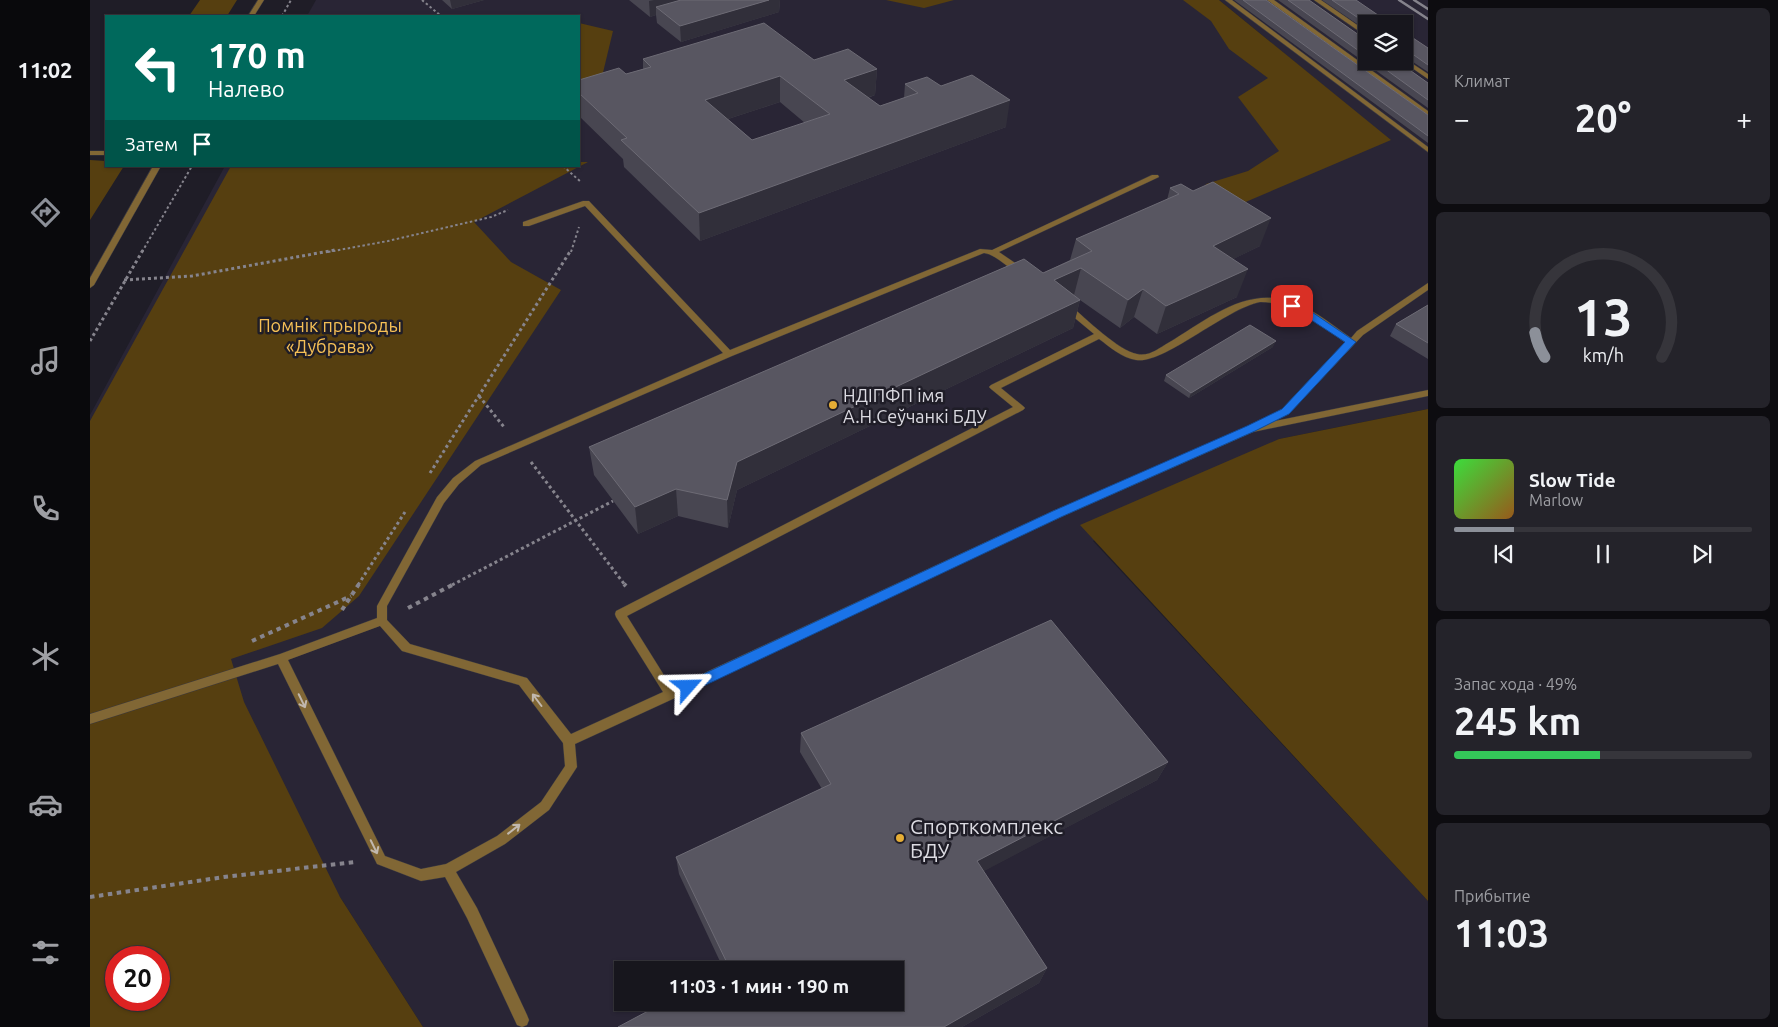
<!DOCTYPE html>
<html lang="ru">
<head>
<meta charset="utf-8">
<style>
  body { margin:0; font-family:Ubuntu,sans-serif; background:#24232a; color:#f1f3f6; height:100vh; display:flex; flex-direction:column; font-size:19px; white-space:nowrap }
  * { box-sizing:border-box; margin:0 }
  p { font-size:16px; color:#9e9fa4 }
  .icon { flex:none; width:28px; height:28px; fill:none; stroke:currentColor; stroke-width:2; stroke-linecap:round; stroke-linejoin:round }
  .map { position:relative; flex:1; overflow:hidden }
  .side { display:flex; flex-direction:column; gap:8px; padding:8px; background:#0d0c10; width:350px }
  .side>* { flex:none }
  .banner { position:absolute; left:15px; top:15px; width:475px; height:152px; border-radius:0px; box-shadow:0 1px 4px #0004,0 0 0 1px #36353b; background:#00695c; color:#fff; overflow:hidden }
  .tools { position:absolute; left:1268px; top:15px; display:grid; gap:10px }
  .tools a { display:grid; place-items:center; width:55px; height:55px; border-radius:0px; background:#17161d; box-shadow:0 1px 4px #0004,0 0 0 1px #36353b; font-size:25px }
  .speed { position:absolute; left:15px; top:946px; display:flex; gap:10px; font-size:25px; font-weight:700; text-align:center }
  .speed>* { display:grid; place-content:center; width:65px; height:65px; border-radius:50%; background:#17161d; box-shadow:0 1px 4px #0004,0 0 0 1px #36353b; line-height:1 }
  .speed .limit { border:8px solid #d22; background:#fff; color:#111 }
  .pin { position:absolute; display:grid; place-items:center; width:42px; height:42px; color:#fff; margin:-21px; border-radius:10px; box-shadow:0 2px 8px #0006 }
  .me { position:absolute; width:55px; margin:-28px; rotate:65deg; stroke-linejoin:round; filter:drop-shadow(0 0 4px #0008) }
  .turn { display:flex; align-items:center; gap:18px; height:105px; padding:0 20px; font-size:22px }
  .turn .icon { width:65px; height:65px; stroke-width:2.5 }
  .turn b { display:block; font-size:35px; line-height:42px }
  .then { display:flex; align-items:center; height:48px; padding:0 20px; background:#0003; gap:10px; font-size:19px }
  .big { font-size:38px; font-weight:700; line-height:1.1 }
  .side .tile { flex:1; display:flex; flex-direction:column; justify-content:center; gap:8px; min-width:0; padding:0 18px; border-radius:8px; background:#24232a }
  .side .dial { align-items:center; gap:0 }
  .dial svg { height:130px; overflow:visible; fill:none; stroke:#36353b; stroke-width:7; stroke-linecap:round; text-anchor:middle }
  .dial text { fill:#f1f3f6; stroke:none }
  .song { display:flex; align-items:center; gap:15px }
  .cover { width:60px; height:60px; border-radius:8px; background:linear-gradient(135deg,hsl(120 70% 55%),hsl(30 70% 35%)) }
  .played { height:5px; border-radius:2px; background:linear-gradient(90deg,#8c9099 20%,#36353b 20%) }
  .keys { display:flex; justify-content:space-around; direction:ltr }
  .heat { display:flex; justify-content:space-between; align-items:center; font-size:28px; direction:ltr }
  .charge { height:8px; border-radius:4px; background:linear-gradient(90deg,#34c759 49%,#36353b 0) }
  .trip { position:absolute; left:524px; top:961px; width:290px; height:50px; border-radius:0px; background:#17161d; box-shadow:0 1px 4px #0004,0 0 0 1px #36353b; font-weight:700; line-height:50px; text-align:center }
  main { display:flex; flex:1; min-height:0 }
  .dock { display:flex; flex-direction:column; width:90px; justify-content:space-around; align-items:center; background:#09090c; color:#9e9fa4 }
  .dock .icon { width:35px; height:35px }
  .dock .current { color:#8c9099 }
  .dock b { font-size:22px; color:#f1f3f6 }
  .map>svg:first-child { display:block }
  .built { fill:#292535; fill-rule:evenodd }
  .green { fill:#563f10; fill-rule:evenodd }
  .lines { fill:none; stroke-linecap:round; stroke-linejoin:round }
  .lane-casing { stroke:#393841; stroke-width:1 }
  .street-casing { stroke:#393841; stroke-width:1 }
  .path-far2 { stroke:#86848d; stroke-width:2; stroke-dasharray:2.5 2.5; stroke-linecap:butt }
  .path-far1 { stroke:#86848d; stroke-width:3; stroke-dasharray:3 3; stroke-linecap:butt }
  .path { stroke:#86848d; stroke-width:4; stroke-dasharray:4.5 4.5; stroke-linecap:butt }
  .lane { fill:#816735; fill-rule:evenodd }
  .street { fill:#816735; fill-rule:evenodd }
  .rail { stroke:#85838c; stroke-width:2.5 }
  .wall { fill:#484651; fill-rule:evenodd }
  .shaded-wall { fill:#312f3a }
  .building { fill:#585661; stroke:#6d6b75; fill-rule:evenodd }
  .oneway { stroke:#c1b8ae }
  .route { fill:#1a73e8; stroke:#114b97 }
  .poi-dot { fill:#e5ad35; stroke:#1f1d27; stroke-width:2 }
  .labels { text-anchor:middle; dominant-baseline:central; stroke-width:5; stroke-linejoin:round; paint-order:stroke }
  .park-label { font-size:18px; fill:#f6c056; stroke:#1f1d27 }
  .poi-label { font-size:18px; fill:#dcdbe2; stroke:#1f1d27; text-anchor:start }
  .near-poi-label { font-size:21px; fill:#dcdbe2; stroke:#1f1d27; text-anchor:start }
</style>
</head>
<body>
<main>
<nav class="dock">
<b>11:02</b>
<svg class="icon current" aria-label="directions" viewBox="0 0 24 24"><path d="M12 3l9 9-9 9-9-9zM9 14v-3h6M13 9l2 2-2 2"/></svg>
<svg class="icon" aria-label="music" viewBox="0 0 24 24"><path d="M9 18V5l10-2v13"/><circle cx="6" cy="18" r="3"/><circle cx="16" cy="16" r="3"/></svg>
<svg class="icon" aria-label="phone" viewBox="0 0 24 24"><path d="M5 4h4l2 5-3 2q2 4 5 5l2-3 5 2v4C11 20 4 13 5 4z"/></svg>
<svg class="icon" aria-label="climate" viewBox="0 0 24 24"><path d="M12 3v18M4 7l16 10M4 17L20 7"/></svg>
<svg class="icon" aria-label="car" viewBox="0 0 24 24"><path d="M5 17H2v-5l4-1 3-4h7l3 4 3 1v5h-3M9 17h6M6 11h13"/><circle cx="7" cy="17" r="2"/><circle cx="17" cy="17" r="2"/></svg>
<svg class="icon" aria-label="filters" viewBox="0 0 24 24"><path d="M4 7h16M4 17h16"/><circle cx="9" cy="7" r="2"/><circle cx="15" cy="17" r="2"/></svg>
</nav>
<div class="map">
<svg width="1338" height="1027" viewBox="0 0 1338 1027">
  <rect width="100%" height="100%" fill="#1f1d27"/>
  <!-- built -->
  <path class="built" d="M226,0H1124L1261,108L1129,0H1338V409L1189,439L1003,541L1338,901V1027H333L250,897L0,752V415L135,166H489V16H217ZM1276,24H1314V61H1276ZM532,970H805V1002H532Z"/>
  <!-- green -->
  <g class="green">
    <path d="M110,0H147L137,16H99Z"/>
    <path d="M796,0H864L834,8Z"/>
    <path d="M1093,0H1129L1301,140L1132,212L1109,200L1116,184L1158,171L1189,151L1148,97L1178,78L1139,49L1121,21Z"/>
    <path d="M489,23L523,31L510,85L489,93Z"/>
    <path d="M0,160L16,161V166H34L0,220Z"/>
    <path d="M489,162H498L384,222L421,262L471,290L269,596L232,628L141,659L154,702L250,897L333,1027H0V421L141,166H489ZM26,958H69V1000H26Z"/>
    <path d="M1338,409V901L990,525L1189,439Z"/>
  </g>
  <g class="lines">
    <!-- lane casing -->
    <g class="lane-casing">
      <g id="lane">
        <path d="M1135,0H1142L1338,147V152Z"/>
        <path d="M1177,0H1184L1338,111V116Z"/>
        <path d="M1224,0H1231L1276,31V36Z"/>
        <path d="M1314,58L1338,74V79L1312,61H1314Z"/>
        <rect x="0" y="151" width="16" height="4"/>
        <path d="M1062,175H1068L1069,177L909,252L934,269V273C921,274 909,255 894,253L642,356L391,465L369,484L354,503L297,606V620L320,644L437,678L481,734L573,692L526,617L525,614L526,611L923,407L901,389L899,387L901,385L1004,334L974,309V305H980C995,318 1029,351 1047,354C1059,357 1069,348 1078,343C1120,318 1160,282 1210,305C1228,313 1244,326 1261,338L1267,331L1338,283V290L1273,335L1199,413L1185,421L1338,390V396L1163,432L971,517L586,697L585,698L485,744L487,767L459,810L415,844L366,872L387,908L437,1015L439,1020L437,1025L432,1027L427,1025L377,918L355,877L331,881L287,864L188,664L0,724V714L190,654L287,618V606L347,497L363,478L385,461L633,353L495,206L439,226H433V222L493,201H499L640,350L890,249L902,250ZM1170,302C1204,302 1229,324 1256,343L1193,409L1172,420L1171,424L1158,427L963,511L582,688L537,616L933,410L935,408L933,406L911,388L1009,339C1020,347 1032,358 1046,360C1073,365 1135,309 1170,302ZM290,626L312,651L429,685L473,743L475,766L451,802L407,836L356,864L331,869L295,856L198,660Z"/>
      </g>
    </g>
    <!-- street casing -->
    <g class="street-casing">
      <g id="street">
        <path d="M168,0H174L164,16H158Z"/>
        <path d="M63,166H71L4,285L0,288V278Z"/>
      </g>
    </g>
    <!-- path-far2 -->
    <g class="path-far2">
      <path d="M332,0L351,16"/>
      <path d="M192,16L201,0"/>
      <path d="M473,166L491,182"/>
      <path d="M52,252L102,166"/>
      <path d="M238,252L298,241L401,217L418,210"/>
      <path d="M481,252L489,227"/>
    </g>
    <!-- path-far1 -->
    <g class="path-far1">
      <path d="M34,280L102,276L245,250"/>
      <path d="M0,341L53,250"/>
      <path d="M389,396L414,427"/>
      <path d="M441,462L535,585"/>
      <path d="M340,473L481,250"/>
      <path d="M268,585L315,512"/>
      <path d="M362,585L523,501"/>
    </g>
    <!-- path -->
    <g class="path">
      <path d="M534,584L536,586"/>
      <path d="M318,608L364,584"/>
      <path d="M252,610L269,584"/>
      <path d="M162,641L261,596"/>
      <path d="M0,897L134,877L265,862"/>
    </g>
    <!-- lane -->
    <use href="#lane" class="lane"/>
    <!-- street -->
    <use href="#street" class="street"/>
    <!-- rail -->
    <g class="rail">
      <path d="M1309,0L1338,19"/>
      <path d="M1324,0L1338,9"/>
    </g>
  </g>
  <!-- wall -->
  <g class="wall">
    <path d="M352,0H394L362,9Z"/>
    <path d="M539,0H690L689,12L591,42L567,23L566,15L560,17Z"/>
    <path d="M1144,0H1176L1338,115V143Z"/>
    <path d="M1188,0H1219L1276,40V61H1307L1338,83V108Z"/>
    <path d="M1232,0H1266L1301,24H1276V30Z"/>
    <path d="M1314,32L1338,48V72L1314,56Z"/>
    <path d="M553,59L724,60L787,69L785,95L778,98L790,106L814,98L815,84L851,86L916,127L610,241L534,167L533,159L489,116V80L536,74L553,69ZM690,102L715,123L662,140L638,119Z"/>
    <path d="M1080,188L1170,246L1143,259L1147,297L1067,334L1044,317L1030,328L990,300L983,328L647,490L638,528L588,516L548,534L504,475L499,447L953,273L980,260L986,239L1077,200Z"/>
    <path d="M1338,305V359L1300,336L1306,324Z"/>
    <path d="M1183,347L1099,398L1074,381L1076,375Z"/>
    <path d="M711,733L1078,762L1067,780L893,871L957,968L949,983L872,1027H528L805,970H634L589,874L586,857L732,789L710,752Z"/>
  </g>
  <!-- shaded-wall -->
  <g class="shaded-wall">
    <path d="M360,0H394L362,9Z"/>
    <path d="M564,0H617L566,7V15L560,17L559,1Z"/>
    <path d="M679,0H690L689,12L591,42L590,26Z"/>
    <path d="M787,69L785,95L752,106L754,80Z"/>
    <path d="M690,76V102L616,126L615,100Z"/>
    <path d="M920,100L916,127L610,241L609,213Z"/>
    <path d="M1181,218L1170,246L1113,274L1123,246Z"/>
    <path d="M991,268L984,295L964,280Z"/>
    <path d="M1158,269L1147,297L1067,334L1076,306Z"/>
    <path d="M1053,289L1044,317L1030,328L1038,300Z"/>
    <path d="M990,300L983,328L647,490L638,528L637,500L647,462Z"/>
    <path d="M1186,341L1183,347L1099,398L1101,393Z"/>
    <path d="M586,489L588,516L548,534L545,507Z"/>
    <path d="M1078,762L1067,780L881,878L887,861Z"/>
    <path d="M957,968L949,983L872,1027H854Z"/>
  </g>
  <!-- building -->
  <g class="building">
    <path d="M591,0H679L590,26L566,7Z"/>
    <path d="M1153,0H1176L1338,115V136Z"/>
    <path d="M1198,0H1219L1276,40V56Z"/>
    <path d="M1242,0H1266L1301,24H1277Z"/>
    <path d="M674,23L724,60L758,49L787,69L754,80L790,106L828,93L815,84L837,77L851,86L882,75L920,100L609,213L531,140L537,138L489,93V80L529,68L536,74L561,67L553,59ZM690,76L740,114L662,140L615,100Z"/>
    <path d="M1314,32L1338,48V65L1314,48Z"/>
    <path d="M1284,61H1307L1338,83V100Z"/>
    <path d="M1123,182L1181,218L1123,246L1158,269L1076,306L1053,289L1038,300L991,268L964,280L990,300L647,462L637,500L586,489L545,507L499,447L934,259L953,273L1002,251L986,239L1089,194L1080,188L1091,184L1103,191Z"/>
    <path d="M1338,305V343L1306,324Z"/>
    <path d="M1160,325L1186,341L1101,393L1076,375Z"/>
    <path d="M961,620L1078,762L887,861L957,968L854,1027H528L575,1002H805V970H638L640,969L586,857L741,784L711,733Z"/>
  </g>
  <!-- one-way arrows -->
  <defs><path id="oneway-shaft" d="M-6 0H5M1.5-3L5.5 0L1.5 3" fill="none" stroke-width="1.6" stroke-linecap="round" stroke-linejoin="round" transform="scale(1.25)"/></defs>
  <g class="oneway">
    <use href="#oneway-shaft" transform="translate(447 700) rotate(-127)"/>
    <use href="#oneway-shaft" transform="translate(212 701) rotate(64)"/>
    <use href="#oneway-shaft" transform="translate(424 829) rotate(-38)"/>
    <use href="#oneway-shaft" transform="translate(284 847) rotate(64)"/>
  </g>
  <!-- route -->
  <path class="route" d="M1198,303L1216,308L1266,342L1199,414L1165,431L971,517L603,691H594L592,687L594,683L963,511L1157,426L1192,409L1255,342L1209,312L1198,308Z"/>
  <!-- markers -->
  <g class="poi-dot">
    <circle cx="743" cy="405" r="5"/>
    <circle cx="810" cy="838" r="5"/>
  </g>
  <g class="labels">
    <!-- park labels -->
    <g class="park-label">
      <text x="240" y="325">Помнік прыроды<tspan x="240" dy="21">«Дубрава»</tspan></text>
    </g>
    <!-- poi labels -->
    <g class="poi-label">
      <text x="753" y="395">НДІПФП імя<tspan x="753" dy="21">А.Н.Сеўчанкі БДУ</tspan></text>
    </g>
    <!-- near-poi labels -->
    <g class="near-poi-label">
      <text x="820" y="826">Спорткомплекс<tspan x="820" dy="24">БДУ</tspan></text>
    </g>
  </g>
</svg>
<div class="tools">
<a><svg class="icon" aria-label="layers" viewBox="0 0 24 24"><path d="M12 4l9 5-9 5-9-5zM3 14l9 5 9-5"/></svg></a>
</div>
<div class="speed"><div class="limit">20</div></div>
<div class="pin" style="left:1202px;top:306px;background:#d93025"><svg class="icon" aria-label="arrive" viewBox="0 0 24 24"><path d="M6 21V4h12l-3 4 3 4H6"/></svg></div>
<svg class="me" style="left:598px;top:687px" viewBox="-20 -20 40 40"><path d="M0-17L14 15 0 8-14 15z" fill="#1a73e8" stroke="#fff" stroke-width="4"/></svg>
<div class="trip">11:03 · 1 мин · 190 m</div>
<div class="banner">
<div class="turn"><svg class="icon" aria-label="left" viewBox="0 0 24 24"><path d="M17 20v-9H6M10 6l-5 5 5 5"/></svg><div><b>170 m</b>Налево</div></div>
<div class="then">Затем<svg class="icon" aria-label="arrive" viewBox="0 0 24 24"><path d="M6 21V4h12l-3 4 3 4H6"/></svg></div>
</div>
</div>
<section class="side">
<div class="tile"><p>Климат</p>
<div class="heat"><a>−</a><b class="big">20°</b><a>+</a></div>
</div>
<div class="tile dial"><svg viewBox="0 0 100 80">
<path d="M14 69A42 42 0 1 1 86 69"/>
<path d="M14 69A42 42 0 0 1 8 54" stroke="#8c9099"/>
<text x="50" y="56" font-size="32" font-weight="700">13</text>
<text x="50" y="72" font-size="11">km/h</text>
</svg></div>
<div class="tile">
<div class="song"><i class="cover"></i><div><b>Slow Tide</b><p>Marlow</p></div></div>
<div class="played"></div>
<div class="keys"><svg class="icon" aria-label="previous" viewBox="0 0 24 24"><path d="M18 5L8 12l10 7zM5 5v14"/></svg><svg class="icon" aria-label="pause" viewBox="0 0 24 24"><path d="M8 5v14M16 5v14"/></svg><svg class="icon" aria-label="next" viewBox="0 0 24 24"><path d="M6 5l10 7-10 7zM19 5v14"/></svg></div>
</div>
<div class="tile"><p>Запас хода · 49%</p><b class="big">245 km</b><div class="charge"></div></div>
<div class="tile"><p>Прибытие</p><b class="big">11:03</b></div>
</section>
</main>
</body>
</html>
